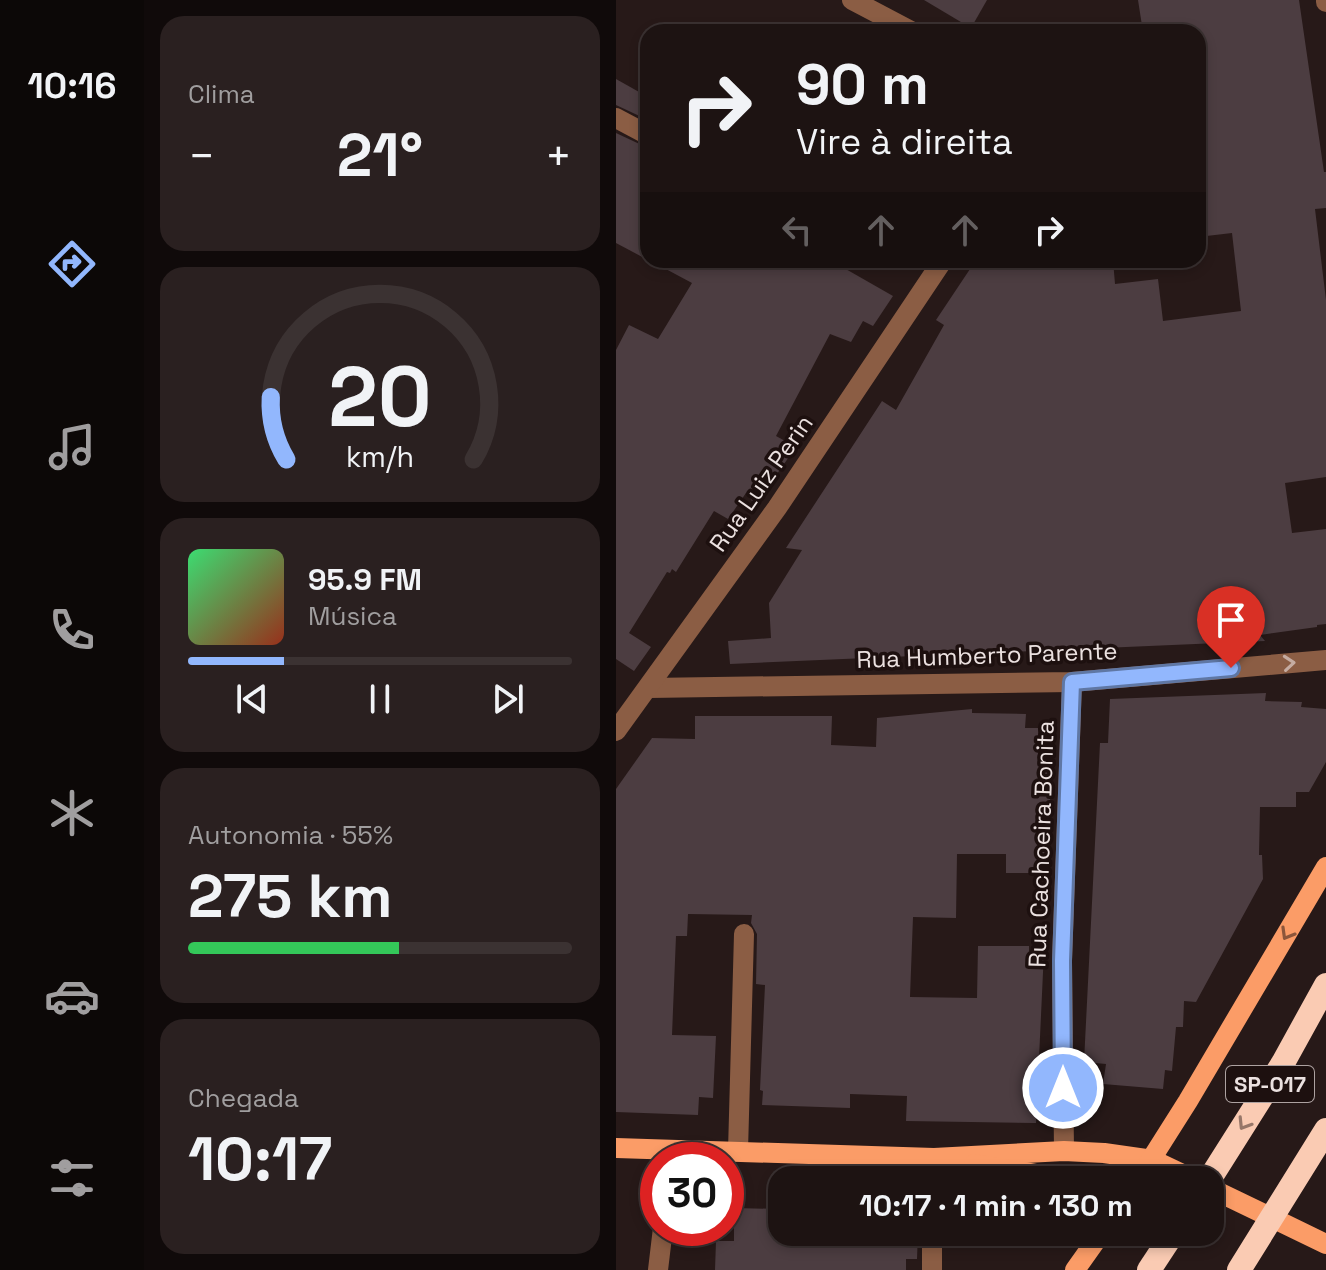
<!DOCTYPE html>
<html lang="pt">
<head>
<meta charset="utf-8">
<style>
  body { margin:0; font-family:"Space Grotesk",sans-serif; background:#2a2020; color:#f1f3f6; height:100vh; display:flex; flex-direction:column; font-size:30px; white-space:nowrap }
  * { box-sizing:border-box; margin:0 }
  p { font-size:26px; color:#a09e9f }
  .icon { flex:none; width:44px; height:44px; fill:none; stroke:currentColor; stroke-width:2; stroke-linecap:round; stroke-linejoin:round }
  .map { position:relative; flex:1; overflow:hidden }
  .side { display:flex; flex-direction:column; gap:16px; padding:16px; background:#100a0a; width:472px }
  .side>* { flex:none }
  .banner { position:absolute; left:24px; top:24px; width:566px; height:244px; border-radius:24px; box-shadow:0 4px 12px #0003,0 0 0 2px #3b3232; background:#1d1312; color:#f1f3f6; overflow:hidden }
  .speed { position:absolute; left:24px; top:1142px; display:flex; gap:16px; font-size:40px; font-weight:700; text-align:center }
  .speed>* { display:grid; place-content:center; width:104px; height:104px; border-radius:50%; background:#1d1312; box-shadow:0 4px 12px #0003,0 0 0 2px #3b3232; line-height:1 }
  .speed .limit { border:12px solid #d22; background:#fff; color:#111 }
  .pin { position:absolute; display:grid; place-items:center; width:68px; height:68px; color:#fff; margin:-82px -34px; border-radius:50% 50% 50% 0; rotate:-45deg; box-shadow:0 0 8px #0007 }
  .pin .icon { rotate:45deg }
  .me { position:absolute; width:88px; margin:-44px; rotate:0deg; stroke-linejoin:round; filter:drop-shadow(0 0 6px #0008) }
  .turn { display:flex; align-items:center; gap:28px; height:168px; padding:0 24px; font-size:36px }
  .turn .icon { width:104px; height:104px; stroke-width:2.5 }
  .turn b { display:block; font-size:56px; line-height:68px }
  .lanes { display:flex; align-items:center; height:76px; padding:0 24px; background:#0003; justify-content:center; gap:40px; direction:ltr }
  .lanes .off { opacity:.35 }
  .big { font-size:60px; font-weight:800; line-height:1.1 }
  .side .widget { flex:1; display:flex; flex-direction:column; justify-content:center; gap:12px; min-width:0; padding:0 28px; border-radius:24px; background:#2a2020 }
  .side .dial { align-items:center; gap:0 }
  .dial svg { height:208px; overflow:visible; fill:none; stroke:#3b3232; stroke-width:7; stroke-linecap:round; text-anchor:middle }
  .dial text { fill:#f1f3f6; stroke:none }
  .song { display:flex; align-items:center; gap:24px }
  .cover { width:96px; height:96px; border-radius:12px; background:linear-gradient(135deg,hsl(140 70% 55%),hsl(10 70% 35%)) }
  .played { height:8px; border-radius:4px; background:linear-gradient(90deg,#92b7fd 25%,#3b3232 25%) }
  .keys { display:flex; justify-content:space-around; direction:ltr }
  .heat { display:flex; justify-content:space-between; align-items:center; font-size:44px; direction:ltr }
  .charge { height:12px; border-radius:6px; background:linear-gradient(90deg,#34c759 55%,#3b3232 0) }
  .trip { position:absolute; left:152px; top:1166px; width:456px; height:80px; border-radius:24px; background:#1d1312; box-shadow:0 4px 12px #0003,0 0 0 2px #3b3232; font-weight:800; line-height:80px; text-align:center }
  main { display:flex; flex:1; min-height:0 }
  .menu { display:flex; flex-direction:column; width:144px; justify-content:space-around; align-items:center; background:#0c0807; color:#a09e9f }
  .menu .icon { width:56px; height:56px }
  .menu .current { color:#92b7fd }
  .menu b { font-size:36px; color:#f1f3f6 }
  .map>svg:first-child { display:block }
  .building { fill:#4c3d41 }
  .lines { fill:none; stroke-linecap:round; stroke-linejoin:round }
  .minor { stroke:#8b5d44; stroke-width:20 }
  .major { stroke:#fb9c67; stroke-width:20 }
  .highway { stroke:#facbb3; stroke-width:24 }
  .highway-bridge { stroke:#facbb3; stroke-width:24 }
  .oneway { stroke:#c5aca2 }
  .oneway2 { stroke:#8c563b }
  .oneway3 { stroke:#977769 }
  .route-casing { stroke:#5f77a4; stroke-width:20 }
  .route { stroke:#92b7fd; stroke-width:14 }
  .labels { text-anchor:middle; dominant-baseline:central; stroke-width:7; stroke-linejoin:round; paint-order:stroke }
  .shield { fill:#1d100f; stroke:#ada2a1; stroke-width:2 }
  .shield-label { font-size:22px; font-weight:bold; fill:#ebe1e0 }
  .street-label { font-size:24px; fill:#ebe1e0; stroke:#1d100f }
</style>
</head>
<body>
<main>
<nav class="menu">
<b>10:16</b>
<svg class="icon current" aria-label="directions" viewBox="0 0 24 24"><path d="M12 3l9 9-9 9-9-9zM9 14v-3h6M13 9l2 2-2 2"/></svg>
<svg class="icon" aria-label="music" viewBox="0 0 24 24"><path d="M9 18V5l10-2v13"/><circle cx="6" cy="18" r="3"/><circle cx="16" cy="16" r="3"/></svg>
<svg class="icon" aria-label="phone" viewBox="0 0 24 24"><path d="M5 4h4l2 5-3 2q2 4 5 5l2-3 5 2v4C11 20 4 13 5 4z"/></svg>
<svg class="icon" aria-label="climate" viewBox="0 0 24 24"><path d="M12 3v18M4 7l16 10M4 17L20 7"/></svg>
<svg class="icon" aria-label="car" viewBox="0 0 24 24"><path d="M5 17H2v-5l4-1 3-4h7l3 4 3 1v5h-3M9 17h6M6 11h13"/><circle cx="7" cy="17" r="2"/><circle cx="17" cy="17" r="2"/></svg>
<svg class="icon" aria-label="filters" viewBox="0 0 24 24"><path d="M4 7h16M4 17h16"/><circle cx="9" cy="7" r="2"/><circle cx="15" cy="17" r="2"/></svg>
</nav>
<section class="side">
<div class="widget"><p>Clima</p>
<div class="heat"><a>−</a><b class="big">21°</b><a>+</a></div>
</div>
<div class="widget dial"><svg viewBox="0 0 100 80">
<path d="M14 69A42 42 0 1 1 86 69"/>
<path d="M14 69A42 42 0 0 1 8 45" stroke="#92b7fd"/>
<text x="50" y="56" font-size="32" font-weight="700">20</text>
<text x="50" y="72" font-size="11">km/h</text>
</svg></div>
<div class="widget">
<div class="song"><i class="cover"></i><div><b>95.9 FM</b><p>Música</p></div></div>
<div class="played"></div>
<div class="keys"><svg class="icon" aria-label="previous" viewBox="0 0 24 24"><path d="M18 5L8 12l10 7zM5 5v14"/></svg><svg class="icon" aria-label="pause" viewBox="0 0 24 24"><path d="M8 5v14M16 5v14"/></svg><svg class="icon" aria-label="next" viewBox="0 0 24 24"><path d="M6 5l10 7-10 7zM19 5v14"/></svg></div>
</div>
<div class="widget"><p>Autonomia · 55%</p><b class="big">275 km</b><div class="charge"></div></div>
<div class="widget"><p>Chegada</p><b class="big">10:17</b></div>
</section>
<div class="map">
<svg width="710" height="1270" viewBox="0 0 710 1270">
  <rect width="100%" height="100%" fill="#271918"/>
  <!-- building -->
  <g class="building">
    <path d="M308,0H371L355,28Z"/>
    <path d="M522,0H683L708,172H710V208L699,209L710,300V477L669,483L676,533L710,529V624L701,625V627L644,635L649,641L114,664L112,641L155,638L153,603L186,550L170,548L266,401L280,410L328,325L320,320L360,260H497L499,284L542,279L547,321L625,311L616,233L582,237V32H527Z"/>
    <path d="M0,79L32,97V120L0,105Z"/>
    <path d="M0,133L32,148V260L0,243Z"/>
    <path d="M33,260H130L147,269L152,260H214L277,296L257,326L247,321L235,342L214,334L160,436L180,447L139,505L130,493L112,519L98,511L60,572L56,569L54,573L51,572L13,633L35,647L18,671L0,659V350L13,325L42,339L76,283Z"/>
    <path d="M650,693L649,701L686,702L685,707L710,709V762L693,792H680V807H644L643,855H646L647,879L580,1002L568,1001L567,1027H560L556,1071L549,1070L547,1089L487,1084L490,1064L468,1062L484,743H492L494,699Z"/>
    <path d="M356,709V713L410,714L409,728H422V755H436L431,873H390V854H341L340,918L297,917L294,997L361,998L362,946H413V951H428L420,1123L290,1121L291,1096L234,1094V1108L146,1105L147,1091L144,1090L149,985L140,984L141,934L135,923L136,915L72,914L71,936H60L56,1035L100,1036L97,1098L83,1097L82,1115L0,1112V789L36,738L79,739V716H216L215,745L260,747L261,718Z"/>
    <path d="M118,1208L166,1209V1232H302L301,1259H290V1270H99L100,1241H118Z"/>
  </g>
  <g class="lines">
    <!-- minor -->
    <g class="minor">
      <path d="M236,0L297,32"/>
      <path d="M710,0V2"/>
      <path d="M0,118L32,135"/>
      <path d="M272,260H273"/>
      <path d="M33,688L456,682L710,660"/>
      <path d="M0,731L161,508L327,260"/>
      <path d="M122,1151L128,934"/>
      <path d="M448,1151L446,961L456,682"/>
      <path d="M318,1180V1158"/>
      <path d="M42,1270L47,1228"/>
      <path d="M316,1270V1232"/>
    </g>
    <!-- major -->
    <g class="major">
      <path d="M0,1148L318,1158L448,1151L488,1153L537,1160L579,1180"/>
      <path d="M358,1164L433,1176L441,1180"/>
      <path d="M522,1180L572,1101L710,867"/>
      <path d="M594,1188L710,1244"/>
      <path d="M459,1270L486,1232"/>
    </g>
    <!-- highway -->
    <g class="highway">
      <path d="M593,1180L667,1063L710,985"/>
      <path d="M533,1270L558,1232"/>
    </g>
    <!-- highway-bridge -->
    <path class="highway-bridge" d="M623,1270L710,1130"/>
  </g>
  <!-- one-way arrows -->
  <defs><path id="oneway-chevron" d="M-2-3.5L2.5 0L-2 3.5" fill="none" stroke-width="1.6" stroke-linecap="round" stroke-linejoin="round" transform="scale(2)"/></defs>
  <use class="oneway" href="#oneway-chevron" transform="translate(673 663) rotate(-5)"/>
  <use class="oneway2" href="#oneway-chevron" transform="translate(671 934) rotate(120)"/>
  <use class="oneway3" href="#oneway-chevron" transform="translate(628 1124) rotate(122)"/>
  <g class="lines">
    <!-- route casing -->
    <g class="route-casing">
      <path id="route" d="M447,1088L446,961L456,682L615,668"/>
    </g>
    <!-- route -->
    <use href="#route" class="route"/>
  </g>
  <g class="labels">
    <!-- shield labels -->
    <rect class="shield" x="610" y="1066" width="88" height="36" rx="6"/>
    <g class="shield-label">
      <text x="654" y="1084">SP-017</text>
    </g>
    <!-- street labels -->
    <g class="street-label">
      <text transform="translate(145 483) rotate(-55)">Rua Luiz Perin</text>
      <text transform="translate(371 655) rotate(-2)">Rua Humberto Parente</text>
      <text transform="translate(425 844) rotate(-88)">Rua Cachoeira Bonita</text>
    </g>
  </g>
</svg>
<div class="speed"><div class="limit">30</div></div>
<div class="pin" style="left:615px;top:668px;background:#d93025"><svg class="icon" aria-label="arrive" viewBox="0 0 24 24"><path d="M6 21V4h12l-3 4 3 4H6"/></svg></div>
<svg class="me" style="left:447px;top:1088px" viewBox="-20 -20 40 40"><circle r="17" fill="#92b7fd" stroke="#fff" stroke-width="3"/><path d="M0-11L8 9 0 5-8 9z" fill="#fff"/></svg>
<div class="trip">10:17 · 1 min · 130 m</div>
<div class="banner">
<div class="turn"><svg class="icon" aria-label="right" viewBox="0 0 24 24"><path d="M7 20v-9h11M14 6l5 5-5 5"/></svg><div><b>90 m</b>Vire à direita</div></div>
<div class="lanes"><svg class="icon off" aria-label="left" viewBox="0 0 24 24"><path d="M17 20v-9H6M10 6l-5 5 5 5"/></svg><svg class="icon off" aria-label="ahead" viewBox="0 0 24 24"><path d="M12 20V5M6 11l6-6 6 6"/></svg><svg class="icon off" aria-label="ahead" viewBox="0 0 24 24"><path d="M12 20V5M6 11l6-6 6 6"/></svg><svg class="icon" aria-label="right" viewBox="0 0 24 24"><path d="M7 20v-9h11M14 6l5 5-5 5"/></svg></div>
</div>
</div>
</main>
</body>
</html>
